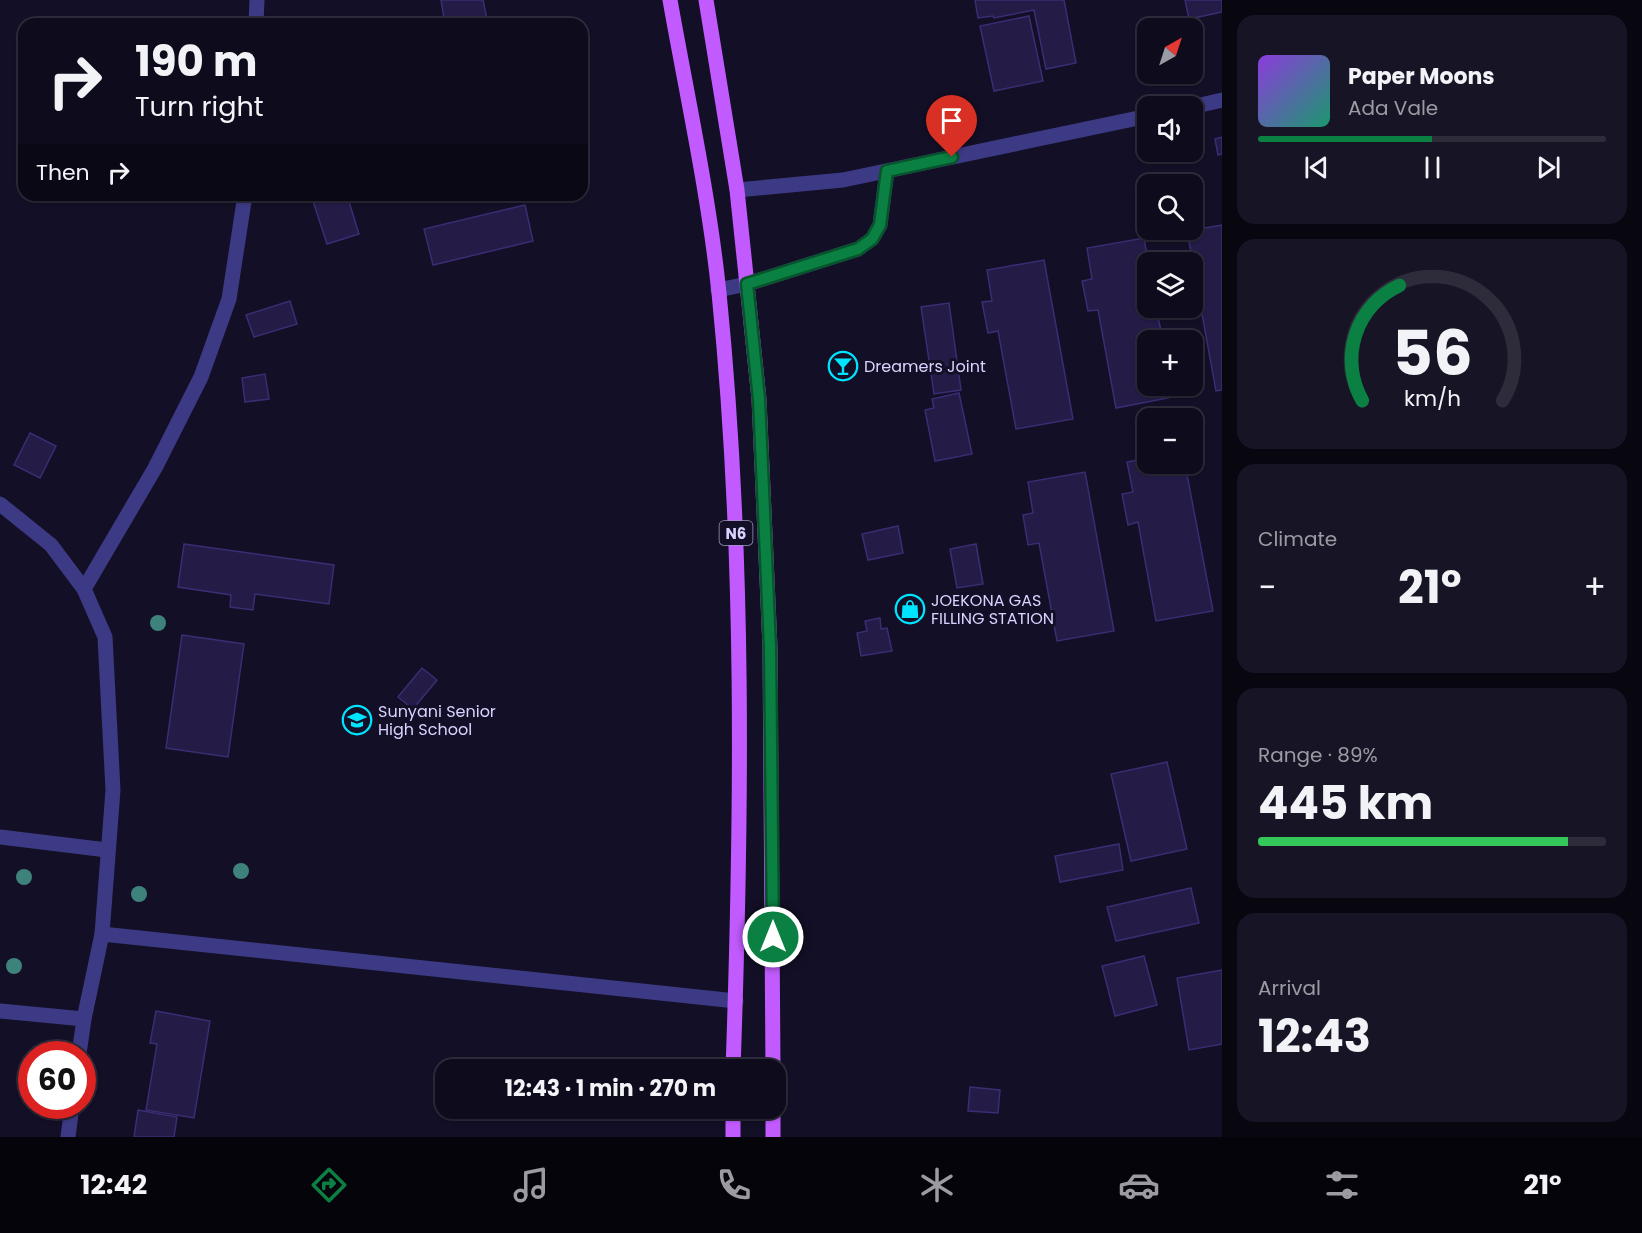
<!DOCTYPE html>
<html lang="en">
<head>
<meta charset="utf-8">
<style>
  body { margin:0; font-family:Poppins,sans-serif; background:#171425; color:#f1f3f6; height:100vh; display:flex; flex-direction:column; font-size:22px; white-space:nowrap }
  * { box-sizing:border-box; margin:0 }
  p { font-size:20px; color:#9b9ba3 }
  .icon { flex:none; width:33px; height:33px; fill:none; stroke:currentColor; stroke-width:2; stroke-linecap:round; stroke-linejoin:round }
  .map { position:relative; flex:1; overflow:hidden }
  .details { display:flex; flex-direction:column; gap:15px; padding:15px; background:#08060f; width:420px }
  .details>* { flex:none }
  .guide { position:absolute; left:18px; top:18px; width:570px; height:183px; border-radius:18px; box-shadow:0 2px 4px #0004,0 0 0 2px #2e2b3b; background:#0e0b1c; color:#f1f3f6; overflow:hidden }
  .needle { width:39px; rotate:39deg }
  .tools { position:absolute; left:1137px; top:18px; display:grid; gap:12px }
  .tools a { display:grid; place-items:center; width:66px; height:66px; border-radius:12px; background:#0e0b1c; box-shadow:0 2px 4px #0004,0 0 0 2px #2e2b3b; font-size:30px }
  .speed { position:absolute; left:18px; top:1041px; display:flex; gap:12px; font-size:30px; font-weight:700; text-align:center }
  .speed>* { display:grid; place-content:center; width:78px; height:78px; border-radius:50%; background:#0e0b1c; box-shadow:0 2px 4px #0004,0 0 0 2px #2e2b3b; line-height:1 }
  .speed .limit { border:9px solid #d22; background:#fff; color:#111 }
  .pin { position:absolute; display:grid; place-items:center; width:51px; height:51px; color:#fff; margin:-62px -26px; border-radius:50% 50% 50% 0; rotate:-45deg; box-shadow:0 0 6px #0007 }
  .pin .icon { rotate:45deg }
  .me { position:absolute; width:66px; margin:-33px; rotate:0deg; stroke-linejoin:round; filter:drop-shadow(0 0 4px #0008) }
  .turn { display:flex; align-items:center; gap:21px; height:126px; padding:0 18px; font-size:27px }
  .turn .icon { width:78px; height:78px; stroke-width:2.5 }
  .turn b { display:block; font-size:42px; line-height:51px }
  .then { display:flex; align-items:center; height:57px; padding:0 18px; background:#0003; gap:12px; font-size:22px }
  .big { font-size:45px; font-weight:700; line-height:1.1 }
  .details .widget { flex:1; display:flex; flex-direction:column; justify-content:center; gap:9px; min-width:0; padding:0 21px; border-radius:18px; background:#171425 }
  .details .dial { align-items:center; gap:0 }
  .dial svg { height:156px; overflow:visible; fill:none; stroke:#2e2b3b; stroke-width:7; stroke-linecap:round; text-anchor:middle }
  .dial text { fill:#f1f3f6; stroke:none }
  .song { display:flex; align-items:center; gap:18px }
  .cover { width:72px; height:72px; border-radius:9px; background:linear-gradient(135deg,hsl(270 70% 55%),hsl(160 70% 35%)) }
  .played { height:6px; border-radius:3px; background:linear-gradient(90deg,#0b8043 50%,#2e2b3b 50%) }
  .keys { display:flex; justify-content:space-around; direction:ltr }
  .heat { display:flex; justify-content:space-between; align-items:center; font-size:33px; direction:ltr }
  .charge { height:9px; border-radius:4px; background:linear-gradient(90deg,#34c759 89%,#2e2b3b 0) }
  .trip { position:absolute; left:435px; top:1059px; width:351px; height:60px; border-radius:18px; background:#0e0b1c; box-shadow:0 2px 4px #0004,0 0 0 2px #2e2b3b; font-weight:700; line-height:60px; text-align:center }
  .tab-bar { display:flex; height:96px; justify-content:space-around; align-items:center; background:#06040b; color:#9b9ba3 }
  .tab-bar .icon { width:42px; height:42px }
  .tab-bar .on { color:#0b8043 }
  .tab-bar b { font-size:27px; color:#f1f3f6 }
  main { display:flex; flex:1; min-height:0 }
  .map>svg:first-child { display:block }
  .building { fill:#241b47; stroke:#3b2d73; stroke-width:1.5 }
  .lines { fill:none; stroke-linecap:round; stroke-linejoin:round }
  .minor { stroke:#3d3a85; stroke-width:15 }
  .major { stroke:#c25bff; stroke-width:15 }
  .tree { fill:#3d827b }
  .route-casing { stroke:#07532c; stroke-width:15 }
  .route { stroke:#0b8043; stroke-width:10 }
  .labels { text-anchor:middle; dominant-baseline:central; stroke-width:6; stroke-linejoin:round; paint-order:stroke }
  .shield { fill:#130f26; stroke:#9e99be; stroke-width:1.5 }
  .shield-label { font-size:15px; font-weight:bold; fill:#d9d4ff }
  .poi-label { font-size:16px; fill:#d9d4ff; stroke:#130f26; text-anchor:start }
</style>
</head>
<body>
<main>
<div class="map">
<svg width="1222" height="1137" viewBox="0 0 1222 1137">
  <rect width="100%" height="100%" fill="#130f26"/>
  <!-- building -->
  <g class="building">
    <path d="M441,0H483L488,24H445Z"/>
    <path d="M975,0H1064L1076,63L1046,69L1034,10L994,18L993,16L978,18Z"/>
    <path d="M1185,0H1222V12L1189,19Z"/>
    <path d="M1029,16L1043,81L994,91L980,26Z"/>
    <path d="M1222,137V154L1218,155L1215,139Z"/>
    <path d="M311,195H347L359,234L327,244Z"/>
    <path d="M525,205L533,241L433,265L424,229Z"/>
    <path d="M1222,225V390L1216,391L1198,292L1192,293V262H1191H1193L1187,231Z"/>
    <path d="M1144,238L1148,262V308H1156L1163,340H1148V386H1171L1173,397L1116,408L1098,310L1088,311L1082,281L1092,279L1087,248Z"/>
    <path d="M1044,260L1073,419L1016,429L998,331L988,333L982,302L992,301L987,270Z"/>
    <path d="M290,301L297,324L254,337L246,315Z"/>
    <path d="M949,303L961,390L934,394L921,307Z"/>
    <path d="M265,374L269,399L245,402L242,378Z"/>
    <path d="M959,393L972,454L935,461L925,410L934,408L932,399Z"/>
    <path d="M30,433L56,446L40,478L14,465Z"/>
    <path d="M1148,458V464H1185L1213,611L1156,621L1138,522L1128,525L1122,494L1133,492L1127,462Z"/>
    <path d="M1085,472L1114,631L1057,641L1039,543L1028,545L1023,515L1033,513L1028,482Z"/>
    <path d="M898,526L903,553L868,560L862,534Z"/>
    <path d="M184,544L334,565L329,604L255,594L253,610L230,607L231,595L178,587Z"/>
    <path d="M976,544L983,584L957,588L950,549Z"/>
    <path d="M880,618L881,629L887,628L892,651L861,656L857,633L867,631L865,621Z"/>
    <path d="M182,635L244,644L228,757L166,748Z"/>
    <path d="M422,668L437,680L413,709L398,697Z"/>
    <path d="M1167,762L1187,849L1131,861L1111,774Z"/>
    <path d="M1119,844L1123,870L1060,882L1055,856Z"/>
    <path d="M1191,888L1199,923L1116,941L1107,907Z"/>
    <path d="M1144,956L1157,1005L1115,1016L1102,966Z"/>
    <path d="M1222,970V1044L1189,1050L1177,978Z"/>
    <path d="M156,1011L210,1021L194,1118L146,1110L157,1044L150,1043Z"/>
    <path d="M970,1087L1000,1090L998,1113L968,1111Z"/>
    <path d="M138,1110L177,1117L174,1137H134Z"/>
  </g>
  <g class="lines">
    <!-- minor -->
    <g class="minor">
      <path d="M256,24L257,0"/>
      <path d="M1192,107L1222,100"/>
      <path d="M737,190L843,180L1148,116"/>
      <path d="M718,290L747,284L858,249L872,239L880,225L887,171"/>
      <path d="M0,504L51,545L84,589L105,637L113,790L102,934L84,1019L79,1054"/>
      <path d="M84,589L155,468L201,377L229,299L245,195"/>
      <path d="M0,837L107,850"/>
      <path d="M102,934L736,1001"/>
      <path d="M0,1011L84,1019"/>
      <path d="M68,1137L72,1106"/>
    </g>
    <!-- major -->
    <g class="major">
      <path d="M670,0C687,96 709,196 719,293C745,551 742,810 733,1070"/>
      <path d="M706,0L737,190L759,399L770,647L773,1070"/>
      <path d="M733,1137V1108"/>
      <path d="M773,1137V1108"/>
    </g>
  </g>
  <!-- trees -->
  <g class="tree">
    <circle cx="158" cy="623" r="8"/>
    <circle cx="241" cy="871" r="8"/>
    <circle cx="24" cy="877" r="8"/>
    <circle cx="139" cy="894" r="8"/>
    <circle cx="14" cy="966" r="8"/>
  </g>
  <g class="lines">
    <!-- route casing -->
    <g class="route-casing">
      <path id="route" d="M773,937L770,647L759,399L747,284L858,249L872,239L880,225L887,171L952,157"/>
    </g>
    <!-- route -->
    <use href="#route" class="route"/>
  </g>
  <!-- icons -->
  <defs>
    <g id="bar-ring" transform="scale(1.5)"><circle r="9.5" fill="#130f26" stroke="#00e5ff" stroke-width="1.5"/><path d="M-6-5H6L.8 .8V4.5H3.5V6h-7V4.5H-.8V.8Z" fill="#00e5ff"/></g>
    <g id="shop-ring" transform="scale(1.5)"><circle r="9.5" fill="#130f26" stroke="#00e5ff" stroke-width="1.5"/><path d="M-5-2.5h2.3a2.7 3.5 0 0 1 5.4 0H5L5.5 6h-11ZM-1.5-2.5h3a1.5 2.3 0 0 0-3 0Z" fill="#00e5ff"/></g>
    <g id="school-ring" transform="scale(1.5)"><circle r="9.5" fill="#130f26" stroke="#00e5ff" stroke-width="1.5"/><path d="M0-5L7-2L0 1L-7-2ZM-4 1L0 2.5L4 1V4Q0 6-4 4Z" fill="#00e5ff"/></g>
  </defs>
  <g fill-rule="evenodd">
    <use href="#bar-ring" x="843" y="366"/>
    <use href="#shop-ring" x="910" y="609"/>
    <use href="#school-ring" x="357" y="720"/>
  </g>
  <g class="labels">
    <!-- shield labels -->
    <rect class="shield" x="719.5" y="521" width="33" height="24" rx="4.5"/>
    <g class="shield-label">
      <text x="736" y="533">N6</text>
    </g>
    <!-- poi labels -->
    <g class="poi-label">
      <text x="864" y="366">Dreamers Joint</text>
      <text x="931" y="600">JOEKONA GAS<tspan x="931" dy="18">FILLING STATION</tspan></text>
      <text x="378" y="711">Sunyani Senior<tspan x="378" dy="18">High School</tspan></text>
    </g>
  </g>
</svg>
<div class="tools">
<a><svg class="needle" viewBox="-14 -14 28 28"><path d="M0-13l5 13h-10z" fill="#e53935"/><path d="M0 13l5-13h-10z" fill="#9b9ba3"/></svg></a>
<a><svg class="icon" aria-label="sound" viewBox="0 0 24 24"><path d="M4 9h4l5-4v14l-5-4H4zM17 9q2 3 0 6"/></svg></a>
<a><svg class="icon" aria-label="search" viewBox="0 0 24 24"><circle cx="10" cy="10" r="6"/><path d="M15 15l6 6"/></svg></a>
<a><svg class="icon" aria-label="layers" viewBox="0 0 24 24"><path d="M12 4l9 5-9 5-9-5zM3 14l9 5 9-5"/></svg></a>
<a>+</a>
<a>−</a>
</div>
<div class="speed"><div class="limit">60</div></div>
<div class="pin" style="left:952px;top:157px;background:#d93025"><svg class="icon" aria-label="arrive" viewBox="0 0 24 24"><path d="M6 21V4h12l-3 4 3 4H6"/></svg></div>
<svg class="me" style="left:773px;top:937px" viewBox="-20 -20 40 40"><circle r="17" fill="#0b8043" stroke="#fff" stroke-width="3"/><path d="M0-11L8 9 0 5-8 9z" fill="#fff"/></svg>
<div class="trip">12:43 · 1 min · 270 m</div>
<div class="guide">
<div class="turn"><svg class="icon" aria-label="right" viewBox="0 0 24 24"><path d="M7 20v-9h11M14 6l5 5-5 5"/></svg><div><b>190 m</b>Turn right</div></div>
<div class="then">Then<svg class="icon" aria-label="right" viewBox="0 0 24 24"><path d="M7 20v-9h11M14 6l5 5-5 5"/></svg></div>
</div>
</div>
<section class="details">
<div class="widget">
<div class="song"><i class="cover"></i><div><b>Paper Moons</b><p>Ada Vale</p></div></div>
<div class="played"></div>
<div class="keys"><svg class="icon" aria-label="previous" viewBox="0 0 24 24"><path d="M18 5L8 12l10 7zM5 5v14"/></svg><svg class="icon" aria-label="pause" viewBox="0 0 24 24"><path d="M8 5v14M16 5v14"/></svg><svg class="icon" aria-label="next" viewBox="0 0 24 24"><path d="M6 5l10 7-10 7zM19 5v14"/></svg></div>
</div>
<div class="widget dial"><svg viewBox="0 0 100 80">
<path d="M14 69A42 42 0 1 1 86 69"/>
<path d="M14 69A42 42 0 0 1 33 10" stroke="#0b8043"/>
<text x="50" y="56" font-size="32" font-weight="700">56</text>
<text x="50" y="72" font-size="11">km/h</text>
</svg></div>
<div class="widget"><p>Climate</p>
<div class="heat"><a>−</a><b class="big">21°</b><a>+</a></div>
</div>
<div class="widget"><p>Range · 89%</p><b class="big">445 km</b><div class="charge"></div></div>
<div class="widget"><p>Arrival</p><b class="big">12:43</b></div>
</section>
</main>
<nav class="tab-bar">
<b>12:42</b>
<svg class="icon on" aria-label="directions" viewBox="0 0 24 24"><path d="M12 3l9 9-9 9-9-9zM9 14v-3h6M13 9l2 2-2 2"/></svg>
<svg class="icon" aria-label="music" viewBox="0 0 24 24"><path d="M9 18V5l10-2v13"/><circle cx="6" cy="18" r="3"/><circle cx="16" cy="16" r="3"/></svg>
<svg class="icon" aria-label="phone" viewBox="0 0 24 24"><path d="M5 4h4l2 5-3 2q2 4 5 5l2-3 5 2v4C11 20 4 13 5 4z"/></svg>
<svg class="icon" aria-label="climate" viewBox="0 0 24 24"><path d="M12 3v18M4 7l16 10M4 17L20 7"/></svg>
<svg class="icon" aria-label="car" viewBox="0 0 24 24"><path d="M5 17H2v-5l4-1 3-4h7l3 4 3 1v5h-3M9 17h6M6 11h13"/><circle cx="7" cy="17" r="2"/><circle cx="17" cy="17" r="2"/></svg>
<svg class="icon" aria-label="filters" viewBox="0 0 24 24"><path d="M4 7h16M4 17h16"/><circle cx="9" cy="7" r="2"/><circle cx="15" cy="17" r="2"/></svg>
<b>21°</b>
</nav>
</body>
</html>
